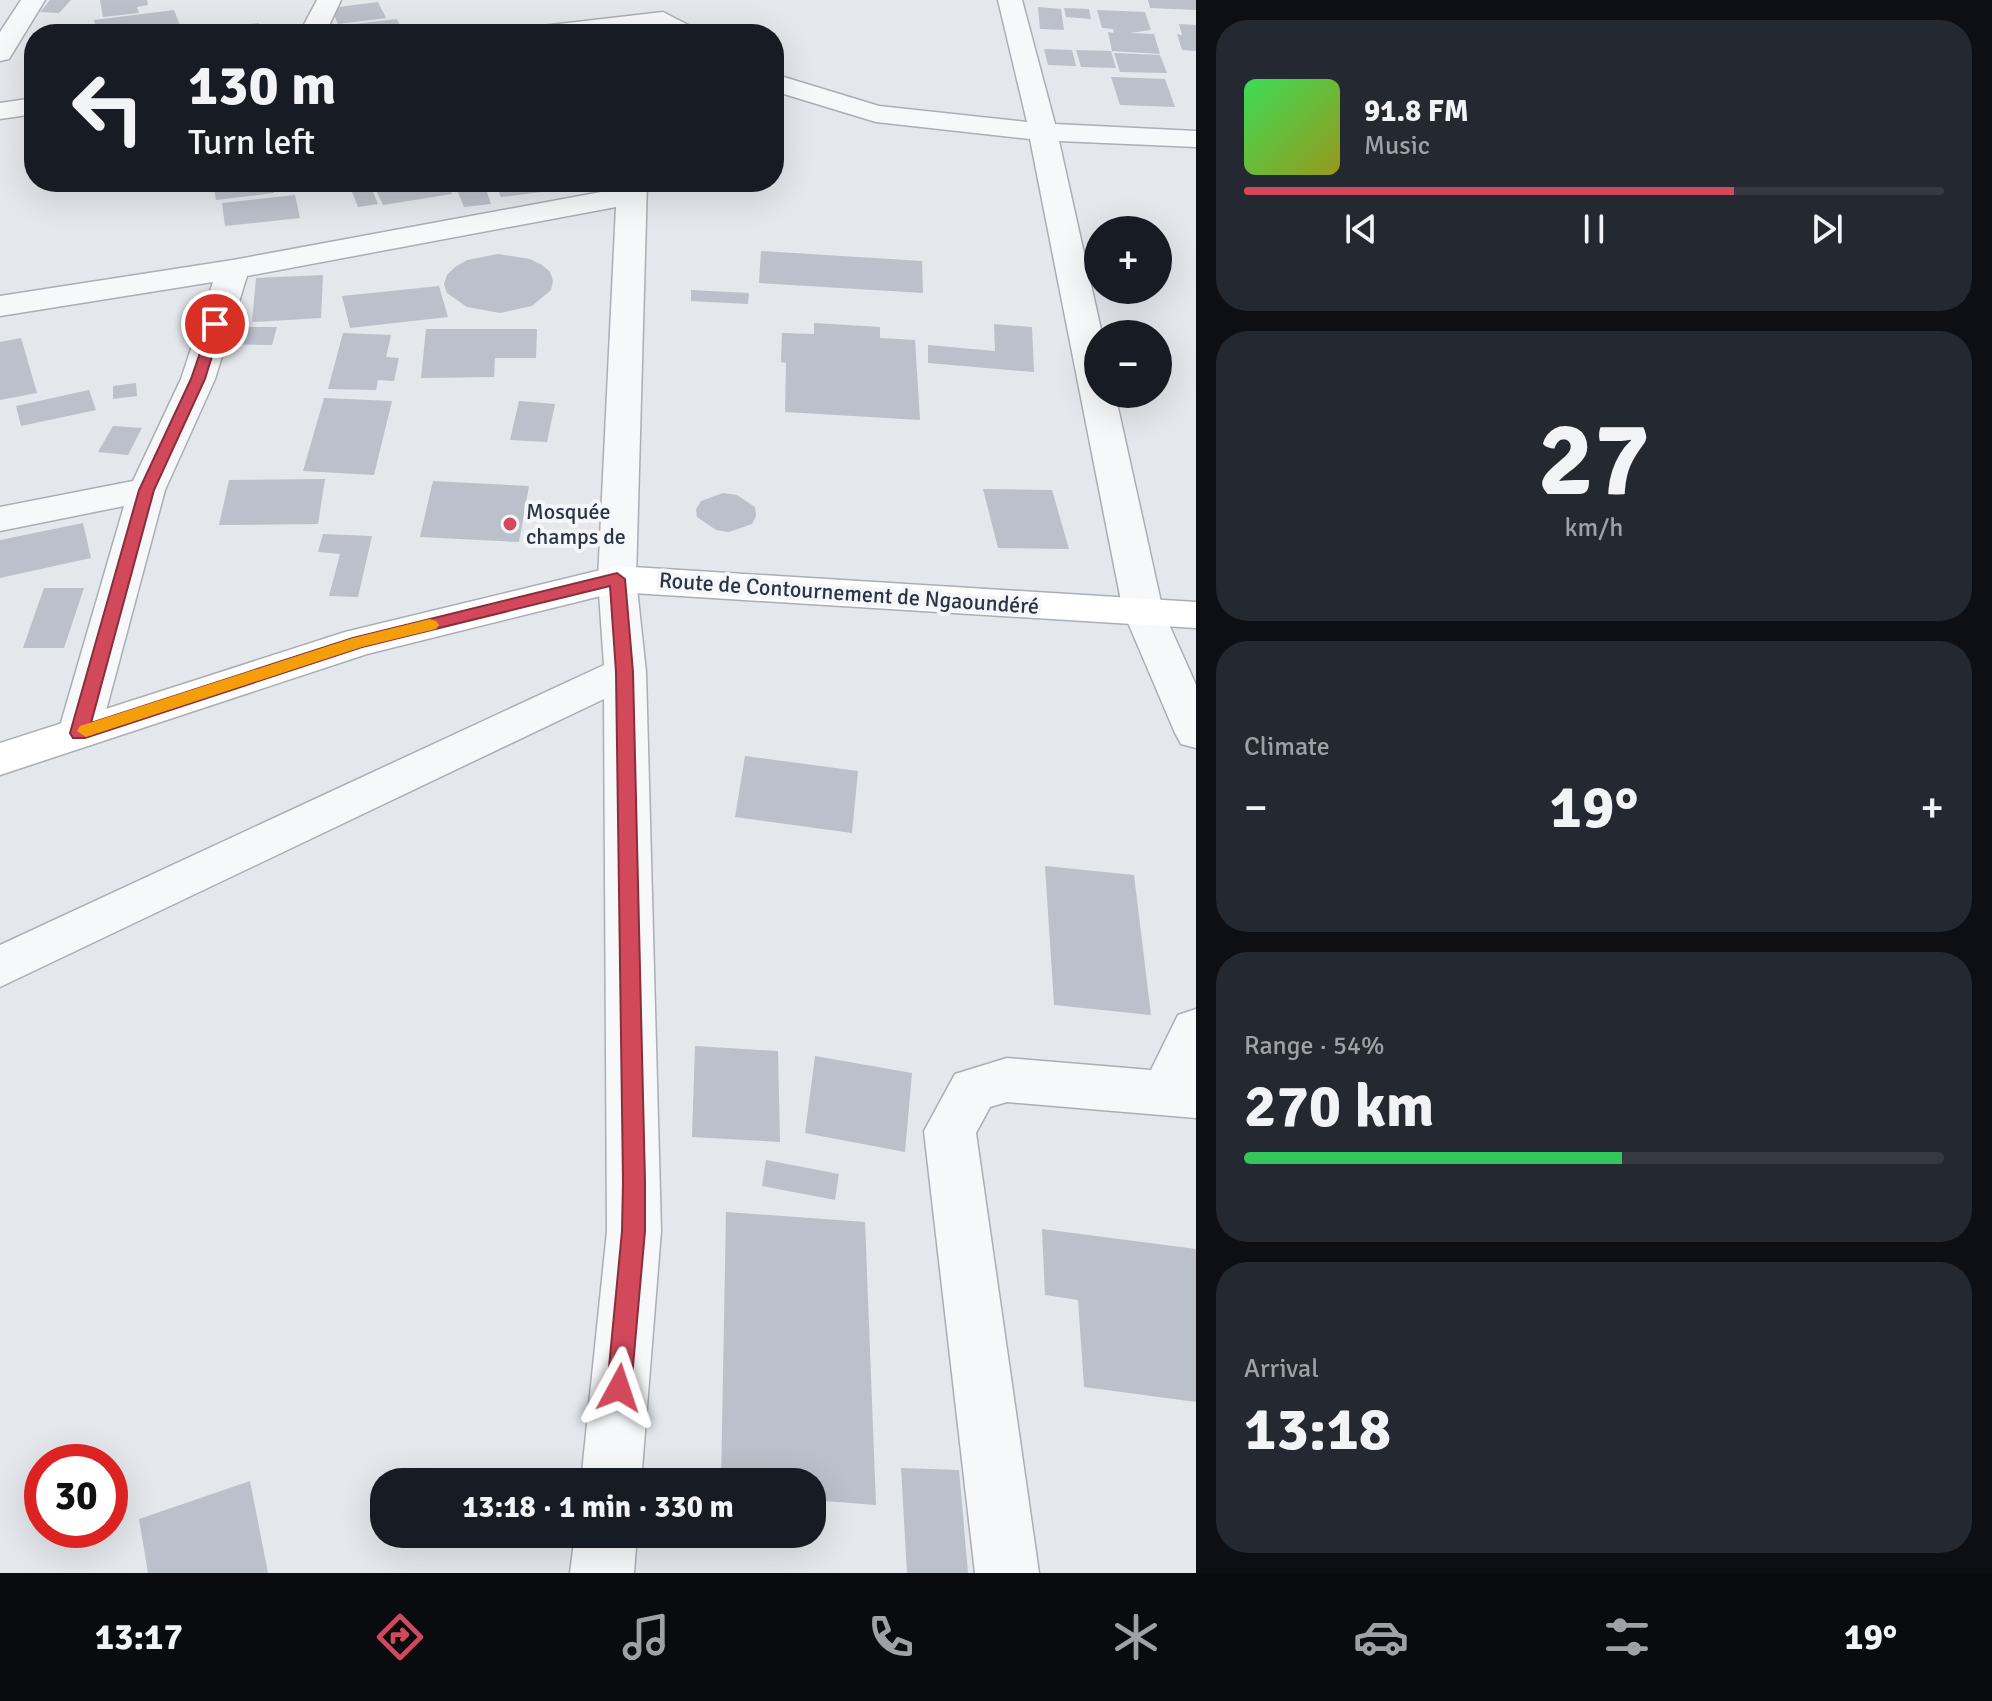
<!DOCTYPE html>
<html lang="en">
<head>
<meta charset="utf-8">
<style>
  body { margin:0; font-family:Signika,sans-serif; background:#242831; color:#f1f3f6; height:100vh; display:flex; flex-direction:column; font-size:30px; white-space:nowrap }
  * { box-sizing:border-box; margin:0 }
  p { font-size:26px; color:#9ea1a6 }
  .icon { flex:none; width:44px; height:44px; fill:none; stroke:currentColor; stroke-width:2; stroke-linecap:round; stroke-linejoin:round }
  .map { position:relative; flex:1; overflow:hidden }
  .drawer { display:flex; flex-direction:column; gap:20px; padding:20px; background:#0d0f14; width:796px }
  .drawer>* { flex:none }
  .top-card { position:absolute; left:24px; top:24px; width:760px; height:168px; border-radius:32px; box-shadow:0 8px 32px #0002; background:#171b24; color:#f1f3f6; overflow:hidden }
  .buttons { position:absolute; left:1084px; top:216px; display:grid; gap:16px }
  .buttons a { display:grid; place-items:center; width:88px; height:88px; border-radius:50%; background:#171b24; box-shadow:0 8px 32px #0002; font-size:40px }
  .speed { position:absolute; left:24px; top:1444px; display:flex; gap:16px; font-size:40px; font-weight:700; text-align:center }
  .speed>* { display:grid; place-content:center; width:104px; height:104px; border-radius:50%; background:#171b24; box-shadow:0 8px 32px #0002; line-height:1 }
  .speed .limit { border:12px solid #d22; background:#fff; color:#111 }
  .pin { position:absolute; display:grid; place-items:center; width:68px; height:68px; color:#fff; margin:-34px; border:4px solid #fff; border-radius:50%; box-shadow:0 2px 8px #0007 }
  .me { position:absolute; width:88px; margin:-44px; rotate:5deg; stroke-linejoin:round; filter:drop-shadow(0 0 6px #0008) }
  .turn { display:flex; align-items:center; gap:28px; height:168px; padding:0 32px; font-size:36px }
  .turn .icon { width:104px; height:104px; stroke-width:2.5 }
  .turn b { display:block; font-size:56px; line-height:68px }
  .big { font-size:60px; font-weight:700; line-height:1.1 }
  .drawer .card { flex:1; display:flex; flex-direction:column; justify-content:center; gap:12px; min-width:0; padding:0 28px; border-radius:32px; background:#242831 }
  .drawer .dial { align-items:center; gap:0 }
  .dial b { font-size:104px; line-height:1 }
  .song { display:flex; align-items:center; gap:24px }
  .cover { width:96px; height:96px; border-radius:12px; background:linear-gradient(135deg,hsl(130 70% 55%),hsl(60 70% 35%)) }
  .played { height:8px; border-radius:4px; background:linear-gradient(90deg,#d1495b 70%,#363941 70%) }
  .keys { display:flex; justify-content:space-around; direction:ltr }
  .heat { display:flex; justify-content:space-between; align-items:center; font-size:44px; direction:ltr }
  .charge { height:12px; border-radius:6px; background:linear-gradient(90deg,#34c759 54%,#363941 0) }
  .trip { position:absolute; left:370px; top:1468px; width:456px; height:80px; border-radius:32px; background:#171b24; box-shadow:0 8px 32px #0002; font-weight:700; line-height:80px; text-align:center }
  .dock { display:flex; height:128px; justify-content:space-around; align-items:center; background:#090b0e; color:#9ea1a6 }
  .dock .icon { width:56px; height:56px }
  .dock .current { color:#d1495b }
  .dock b { font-size:36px; color:#f1f3f6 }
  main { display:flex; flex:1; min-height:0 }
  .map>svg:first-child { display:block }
  .building { fill:#bbc0ca }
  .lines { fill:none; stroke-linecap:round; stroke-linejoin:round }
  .street-casing { stroke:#a9aeb7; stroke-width:3 }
  .secondary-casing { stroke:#a9aeb7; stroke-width:3 }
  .street { fill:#f7f8fa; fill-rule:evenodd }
  .secondary { fill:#fff; fill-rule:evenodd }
  .route { fill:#d1495b; stroke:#882f3b; stroke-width:2 }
  .slow { fill:#f59e0b }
  .poi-dot { fill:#d1495b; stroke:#f4f6f9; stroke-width:3 }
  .labels { text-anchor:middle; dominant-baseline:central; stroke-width:8; stroke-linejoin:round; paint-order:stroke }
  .poi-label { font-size:22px; fill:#2b3445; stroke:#f4f6f9; text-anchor:start }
  .street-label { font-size:22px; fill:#2b3445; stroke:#f4f6f9 }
</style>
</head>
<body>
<main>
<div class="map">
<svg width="1196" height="1573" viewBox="0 0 1196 1573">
  <rect width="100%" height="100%" fill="#e4e7ec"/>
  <!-- building -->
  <g class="building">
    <path d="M50,0H71L59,13L40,12Z"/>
    <path d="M100,0H147L148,5L137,7L139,13L103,17Z"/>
    <path d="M1148,0H1196V10L1150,8Z"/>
    <path d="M378,2L386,18L338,24L331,8Z"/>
    <path d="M1038,7L1061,9L1064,30L1040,29Z"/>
    <path d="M1064,8L1089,9L1091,19L1066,17Z"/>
    <path d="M174,10L181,28L134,34H97L94,20Z"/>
    <path d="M1097,10L1145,12L1151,30L1130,33L1154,34L1160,54L1112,51L1108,32L1114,33L1113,29L1102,28Z"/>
    <path d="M397,19L404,34H341L338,26Z"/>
    <path d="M259,23L262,33L251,34L250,30L232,32L230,26Z"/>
    <path d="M81,24L82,34H40V28Z"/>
    <path d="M1179,24L1196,25V51L1182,50L1177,34L1182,35Z"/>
    <path d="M1044,49L1072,50L1076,66L1048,65Z"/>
    <path d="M1076,50L1111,51L1116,68L1081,67Z"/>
    <path d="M1114,53L1160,55L1167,73L1120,72Z"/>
    <path d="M1111,77L1165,79L1175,107L1120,105Z"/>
    <path d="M213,182H272L274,193L216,200Z"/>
    <path d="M348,182H369L378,204L358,207Z"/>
    <path d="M372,182H446L452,194L383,205Z"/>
    <path d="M495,182H588L590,186L501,197Z"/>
    <path d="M486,189L491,204L464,207L458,192Z"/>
    <path d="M295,195L300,218L225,226L222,203Z"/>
    <path d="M761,251L922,261L923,293L759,283Z"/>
    <path d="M498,254L530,259L542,265L550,272L553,281L551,290L532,306L500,313L467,307L447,293L444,284L447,275L455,267L467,260Z"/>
    <path d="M323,275L321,318L252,322L256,278Z"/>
    <path d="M439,286L448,317L350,328L342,296Z"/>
    <path d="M691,290L749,293L748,304L691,301Z"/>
    <path d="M225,313H248L244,327H277L272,345L215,344Z"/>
    <path d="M814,323L880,327V338L915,340L920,420L785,412L786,363L781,362L782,333L814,334Z"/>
    <path d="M994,324L1032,327L1034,372L928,363V345L995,351Z"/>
    <path d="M426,329H537L536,358H495L494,377L421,378Z"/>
    <path d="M343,333L391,335L386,357L399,358L394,381L378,380L376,390L328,389Z"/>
    <path d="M21,338L37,393L0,400V342Z"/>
    <path d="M136,383L137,396L113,399V386Z"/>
    <path d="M89,390L96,410L21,426L16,406Z"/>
    <path d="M324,398L392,401L374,475L303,471Z"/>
    <path d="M519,401L555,404L547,442L510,440Z"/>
    <path d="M113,426L142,428L128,455L98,452Z"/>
    <path d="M325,479L318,524L219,525L229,480Z"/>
    <path d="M433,481L529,486L519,542L420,537Z"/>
    <path d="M983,489L1052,490L1069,549L998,548Z"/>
    <path d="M723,493L737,495L755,507L756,516L752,524L729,532L716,530L697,517L696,509L701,501Z"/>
    <path d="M83,523L91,558L0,578V540Z"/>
    <path d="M323,534L372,536L358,597L329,596L340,554L318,552Z"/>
    <path d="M44,588H84L64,648H23Z"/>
    <path d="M745,756L858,771L852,833L735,817Z"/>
    <path d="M1045,866L1134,875L1151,1015L1054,1005Z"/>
    <path d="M695,1046L778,1051L780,1142L692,1137Z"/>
    <path d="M815,1056L912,1073L905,1152L805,1133Z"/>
    <path d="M766,1160L839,1174L835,1200L762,1186Z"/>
    <path d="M726,1212L865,1222L876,1505L812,1500V1482H721Z"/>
    <path d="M1042,1229L1196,1249V1402L1084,1387L1078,1300L1045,1295Z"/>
    <path d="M901,1468L959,1470L968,1573H907Z"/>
    <path d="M250,1481L268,1573H148L139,1519Z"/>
  </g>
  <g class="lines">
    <!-- street casing -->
    <g class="street-casing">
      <g id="street">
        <path d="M21,0H45L9,59L0,61V32Z"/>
        <path d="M317,0H341L325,34H299Z"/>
        <path d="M998,0H1022L1055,124L1196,131V147L1059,141L1102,334H1098V394H1115L1163,611L1196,685V748L1181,744L1175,733L1123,611L1030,139L876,122L774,91V74L879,106L1027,122Z"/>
        <path d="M663,12L696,29L700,34H669L659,28L608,34H529L533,29L542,26Z"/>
        <path d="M34,98V114L0,119V103Z"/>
        <path d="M617,182H647L636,579L646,672L661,1231L641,1482H581L607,1231L604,699L0,987V945L604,665L598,579L616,207L247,276L215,379L165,490L100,733L94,744L79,748L64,744L58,733L124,506L0,531V507L133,481L181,379L213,282L0,316V296L233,260L617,189Z"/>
        <path d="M1196,1009V1118L1007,1102L990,1107L976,1133L1039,1573H975L924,1131L955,1074L1007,1058L1151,1070L1178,1015Z"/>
        <path d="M575,1534H637L634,1573H570Z"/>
      </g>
    </g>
    <!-- secondary casing -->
    <g class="secondary-casing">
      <path id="secondary" d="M617,566L1196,602V628L617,592L367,654L0,775V743L345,632Z"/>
    </g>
    <!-- street -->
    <use href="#street" class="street"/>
    <!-- secondary -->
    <use href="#secondary" class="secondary"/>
  </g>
  <!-- route -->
  <path class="route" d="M211,321L222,324L205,379L154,490L91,723L353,638L617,573L625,579L633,672L645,1182V1231L631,1388L628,1396L619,1400L611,1396L607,1388L622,1231L623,1182L616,672L610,586L362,647L85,738H73L70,733L139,490L191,379Z"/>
  <!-- slow -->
  <path class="slow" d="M430,619L436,621L439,625L436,629L362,647L86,737L77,731L80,726L353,638Z"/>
  <!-- markers -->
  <circle class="poi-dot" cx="510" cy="524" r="8"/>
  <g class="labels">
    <!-- poi labels -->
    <g class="poi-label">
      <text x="526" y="511">Mosquée<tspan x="526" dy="25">champs de</tspan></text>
    </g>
    <!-- street labels -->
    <g class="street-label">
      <text transform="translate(849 593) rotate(4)">Route de Contournement de Ngaoundéré</text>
    </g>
  </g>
</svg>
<div class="buttons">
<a>+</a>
<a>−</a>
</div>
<div class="speed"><div class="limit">30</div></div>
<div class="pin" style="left:215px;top:324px;background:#d93025"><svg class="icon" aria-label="arrive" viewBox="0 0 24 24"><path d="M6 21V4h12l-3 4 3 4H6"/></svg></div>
<svg class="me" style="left:619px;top:1388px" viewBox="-20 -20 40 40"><path d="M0-17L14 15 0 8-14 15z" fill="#d1495b" stroke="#fff" stroke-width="4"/></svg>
<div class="trip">13:18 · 1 min · 330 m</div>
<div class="top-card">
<div class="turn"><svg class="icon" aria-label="left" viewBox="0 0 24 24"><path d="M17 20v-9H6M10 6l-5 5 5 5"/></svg><div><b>130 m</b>Turn left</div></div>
</div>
</div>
<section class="drawer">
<div class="card">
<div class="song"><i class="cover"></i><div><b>91.8 FM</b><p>Music</p></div></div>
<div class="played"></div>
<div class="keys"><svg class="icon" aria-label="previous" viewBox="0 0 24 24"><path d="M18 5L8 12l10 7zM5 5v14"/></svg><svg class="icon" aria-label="pause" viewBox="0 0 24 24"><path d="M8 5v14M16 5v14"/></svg><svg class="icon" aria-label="next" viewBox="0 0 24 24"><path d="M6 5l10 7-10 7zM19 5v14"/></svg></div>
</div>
<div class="card dial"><b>27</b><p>km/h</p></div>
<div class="card"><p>Climate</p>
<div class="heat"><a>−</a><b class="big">19°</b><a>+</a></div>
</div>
<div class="card"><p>Range · 54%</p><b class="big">270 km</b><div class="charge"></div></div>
<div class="card"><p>Arrival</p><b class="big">13:18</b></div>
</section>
</main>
<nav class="dock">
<b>13:17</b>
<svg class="icon current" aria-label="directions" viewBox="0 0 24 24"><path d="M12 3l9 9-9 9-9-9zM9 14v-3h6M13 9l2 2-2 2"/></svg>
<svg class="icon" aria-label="music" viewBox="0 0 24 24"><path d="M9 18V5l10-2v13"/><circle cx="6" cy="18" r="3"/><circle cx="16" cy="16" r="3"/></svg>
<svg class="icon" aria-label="phone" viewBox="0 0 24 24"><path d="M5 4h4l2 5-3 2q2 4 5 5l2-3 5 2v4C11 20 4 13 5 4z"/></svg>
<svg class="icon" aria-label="climate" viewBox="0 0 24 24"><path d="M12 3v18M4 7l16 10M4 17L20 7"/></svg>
<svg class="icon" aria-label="car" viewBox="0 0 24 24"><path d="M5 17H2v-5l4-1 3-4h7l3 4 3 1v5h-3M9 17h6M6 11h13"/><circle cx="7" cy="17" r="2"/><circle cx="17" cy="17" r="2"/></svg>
<svg class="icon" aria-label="filters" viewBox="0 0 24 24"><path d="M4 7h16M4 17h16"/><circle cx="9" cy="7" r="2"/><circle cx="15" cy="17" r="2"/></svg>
<b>19°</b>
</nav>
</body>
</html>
